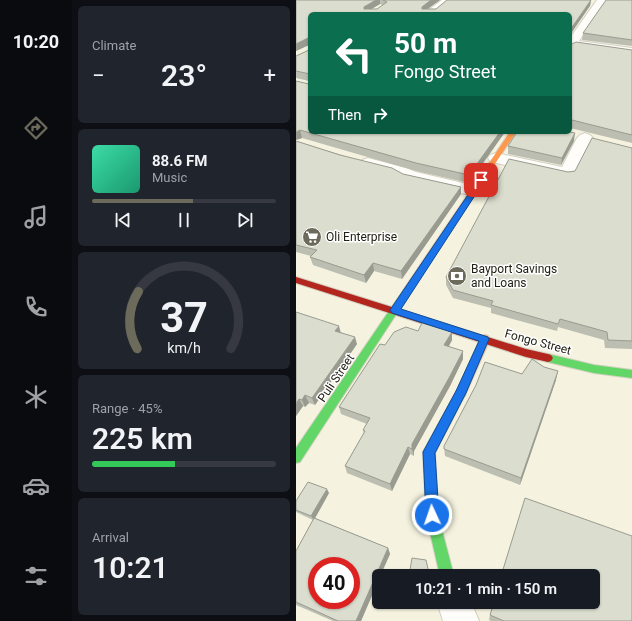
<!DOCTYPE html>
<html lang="en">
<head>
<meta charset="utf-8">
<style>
  body { margin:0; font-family:Roboto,sans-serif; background:#20242c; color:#f1f3f6; height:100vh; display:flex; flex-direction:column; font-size:15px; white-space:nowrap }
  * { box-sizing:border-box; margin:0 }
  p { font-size:13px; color:#9ea1a6 }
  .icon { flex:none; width:22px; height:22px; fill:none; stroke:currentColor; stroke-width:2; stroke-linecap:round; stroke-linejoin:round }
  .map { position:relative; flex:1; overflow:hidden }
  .side { display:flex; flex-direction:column; gap:6px; padding:6px; background:#0d0f14; width:224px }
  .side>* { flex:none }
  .banner { position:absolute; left:12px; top:12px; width:264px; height:122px; border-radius:6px; box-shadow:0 1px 3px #0004; background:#0b6e4f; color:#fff; overflow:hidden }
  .speed { position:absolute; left:12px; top:557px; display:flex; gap:8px; font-size:20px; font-weight:700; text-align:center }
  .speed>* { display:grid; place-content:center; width:52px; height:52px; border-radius:50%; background:#171b24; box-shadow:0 1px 3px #0004; line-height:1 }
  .speed .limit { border:6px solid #d22; background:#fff; color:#111 }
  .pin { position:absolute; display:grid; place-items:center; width:34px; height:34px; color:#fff; margin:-17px; border-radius:8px; box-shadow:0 2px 6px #0006 }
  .me { position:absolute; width:44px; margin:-22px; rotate:357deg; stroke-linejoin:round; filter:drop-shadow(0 0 3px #0008) }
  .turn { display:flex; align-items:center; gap:14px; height:84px; padding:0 20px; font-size:18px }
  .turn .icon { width:52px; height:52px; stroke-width:2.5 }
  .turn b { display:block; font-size:28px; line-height:34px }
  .then { display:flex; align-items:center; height:38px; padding:0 20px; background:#0003; gap:8px; font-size:15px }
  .big { font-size:30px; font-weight:600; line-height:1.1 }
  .side .card { flex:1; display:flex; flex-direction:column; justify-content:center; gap:6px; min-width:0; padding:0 14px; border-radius:6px; background:#20242c }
  .side .dial { align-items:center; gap:0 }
  .dial svg { height:104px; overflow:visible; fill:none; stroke:#363941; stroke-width:7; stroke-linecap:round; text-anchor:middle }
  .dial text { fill:#f1f3f6; stroke:none }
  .song { display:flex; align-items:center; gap:12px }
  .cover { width:48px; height:48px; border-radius:6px; background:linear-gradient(135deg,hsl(160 70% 55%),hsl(160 70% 35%)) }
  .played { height:4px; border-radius:2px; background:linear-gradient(90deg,#6c6a5b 55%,#363941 55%) }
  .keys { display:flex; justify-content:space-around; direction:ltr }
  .heat { display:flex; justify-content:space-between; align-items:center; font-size:22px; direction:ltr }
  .charge { height:6px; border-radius:3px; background:linear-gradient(90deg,#34c759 45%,#363941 0) }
  .trip { position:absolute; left:76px; top:569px; width:228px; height:40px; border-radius:6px; background:#171b24; box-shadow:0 1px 3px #0004; font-weight:600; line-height:40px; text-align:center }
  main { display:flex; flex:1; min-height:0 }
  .tab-bar { display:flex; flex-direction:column; width:72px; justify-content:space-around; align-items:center; background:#090b0e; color:#9ea1a6 }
  .tab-bar .icon { width:28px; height:28px }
  .tab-bar .current { color:#6c6a5b }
  .tab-bar b { font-size:18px; color:#f1f3f6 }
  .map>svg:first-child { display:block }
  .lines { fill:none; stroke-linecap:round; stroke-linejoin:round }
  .street-casing { stroke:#d2d0c1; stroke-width:2 }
  .fast-casing { stroke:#d2d0c1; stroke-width:2 }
  .slow-casing { stroke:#d2d0c1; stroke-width:2 }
  .jam-casing { stroke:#d2d0c1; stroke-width:2 }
  .street { fill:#fefdfa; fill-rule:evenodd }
  .fast { fill:#63d668; fill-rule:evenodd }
  .slow { fill:#ff974d; fill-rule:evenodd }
  .jam { fill:#b3261e; fill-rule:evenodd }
  .wall { fill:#bcbeb1; fill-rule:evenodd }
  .shaded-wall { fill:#999b90 }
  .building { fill:#dbddce; stroke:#999b90; fill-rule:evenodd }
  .route { fill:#1a73e8; stroke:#114b97 }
  .labels { text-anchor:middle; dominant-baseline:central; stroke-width:3; stroke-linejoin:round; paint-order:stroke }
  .poi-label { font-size:12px; fill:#222114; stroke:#fff; text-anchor:start }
  .street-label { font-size:12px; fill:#222114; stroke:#fff }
</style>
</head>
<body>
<main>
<nav class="tab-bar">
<b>10:20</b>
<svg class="icon current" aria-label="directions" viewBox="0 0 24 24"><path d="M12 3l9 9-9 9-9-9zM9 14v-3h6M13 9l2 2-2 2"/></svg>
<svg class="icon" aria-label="music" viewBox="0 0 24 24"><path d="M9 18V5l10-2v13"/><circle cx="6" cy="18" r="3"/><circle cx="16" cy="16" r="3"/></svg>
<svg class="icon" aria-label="phone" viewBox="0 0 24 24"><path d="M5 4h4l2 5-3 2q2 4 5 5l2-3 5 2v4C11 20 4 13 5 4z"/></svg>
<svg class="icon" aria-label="climate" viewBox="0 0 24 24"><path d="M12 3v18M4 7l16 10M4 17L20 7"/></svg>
<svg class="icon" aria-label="car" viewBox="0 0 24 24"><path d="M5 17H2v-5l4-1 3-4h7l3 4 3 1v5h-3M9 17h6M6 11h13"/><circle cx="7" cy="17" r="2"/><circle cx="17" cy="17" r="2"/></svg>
<svg class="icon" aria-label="filters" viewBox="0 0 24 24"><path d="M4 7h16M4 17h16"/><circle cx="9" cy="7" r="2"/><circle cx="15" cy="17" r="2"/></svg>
</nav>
<section class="side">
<div class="card"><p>Climate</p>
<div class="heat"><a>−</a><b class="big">23°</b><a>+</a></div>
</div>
<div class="card">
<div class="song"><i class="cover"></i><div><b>88.6 FM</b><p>Music</p></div></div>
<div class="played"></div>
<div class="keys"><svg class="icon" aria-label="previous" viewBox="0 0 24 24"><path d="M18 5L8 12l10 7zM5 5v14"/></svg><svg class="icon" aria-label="pause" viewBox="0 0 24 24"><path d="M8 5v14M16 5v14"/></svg><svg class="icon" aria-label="next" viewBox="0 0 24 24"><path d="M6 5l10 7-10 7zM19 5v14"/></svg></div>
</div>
<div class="card dial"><svg viewBox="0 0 100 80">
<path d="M14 69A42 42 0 1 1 86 69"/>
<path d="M14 69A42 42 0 0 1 15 25" stroke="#6c6a5b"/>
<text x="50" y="56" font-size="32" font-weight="700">37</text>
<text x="50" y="72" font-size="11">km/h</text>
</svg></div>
<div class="card"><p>Range · 45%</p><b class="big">225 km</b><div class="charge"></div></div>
<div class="card"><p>Arrival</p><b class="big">10:21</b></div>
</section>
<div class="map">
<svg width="336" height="621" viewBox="0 0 336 621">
  <rect width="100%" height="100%" fill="#f5f3df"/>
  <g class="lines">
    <!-- street casing -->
    <g class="street-casing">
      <g id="street">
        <path d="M146,0H157L139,14H127Z"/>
        <path d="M301,0H311L283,41L336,48V56L279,47L274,49V38Z"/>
        <path d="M289,133L294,135L297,138L277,177L271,178L200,163L194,161L192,158L194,155L200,153L266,167L281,138L284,135Z"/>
        <path d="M72,158L110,168L120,172L184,187L187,191L184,195L178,196L108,180L98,174L66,166L64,163L66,160Z"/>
        <path d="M141,602H175L183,621H147Z"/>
      </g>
    </g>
    <!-- fast casing -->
    <g class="fast-casing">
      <g id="fast">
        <path d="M111,288L114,289L115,291L114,293L4,462L0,463V448L108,289Z"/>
        <path d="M252,354L298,365L336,370V378L298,373L252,362L249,361L247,358L249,355Z"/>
        <path d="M165,389L169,390L170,393L139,453L142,515L158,576H144L130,515L127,452L161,390Z"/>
      </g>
    </g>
    <!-- slow casing -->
    <g class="slow-casing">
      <g id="slow">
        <path d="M214,132H220L114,293H108L107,291L108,289Z"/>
        <path d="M189,335L192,336L194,339L170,393L169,396L165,397L161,396L160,393L184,339L186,336Z"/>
      </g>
    </g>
    <!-- jam casing -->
    <g class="jam-casing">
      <path id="jam" d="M0,277L230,349L252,354L255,355L257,358L255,361L252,362L230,357L0,283Z"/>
    </g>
    <!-- street -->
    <use href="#street" class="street"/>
    <!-- fast -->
    <use href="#fast" class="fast"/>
    <!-- slow -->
    <use href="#slow" class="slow"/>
    <!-- jam -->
    <use href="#jam" class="jam"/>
  </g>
  <!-- wall -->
  <g class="wall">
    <path d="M0,0H144L131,9H140L295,0L294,6L14,14L209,132L173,183L120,171L6,138L0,140V81L13,84V81L0,78V56L13,50V45L0,51ZM84,4L87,5L81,9H75Z"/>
    <path d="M336,0V46L286,40L287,33Z"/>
    <path d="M276,44L336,50V143L274,128Z"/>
    <path d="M0,141L107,174L165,187V194L106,279L78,271L70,283L17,265L14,257L15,256L0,252Z"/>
    <path d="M278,141L265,165L212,154V146Z"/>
    <path d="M336,148V349L309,348L308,340L262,327L261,331L195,313V308L157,298L150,285V277L272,172L279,171Z"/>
    <path d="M0,312L45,332L61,344L19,405L13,403L9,407L7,406L0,416Z"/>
    <path d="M156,340L153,346L167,359L154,386L118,451V456L114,454L96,491L51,473L49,466L68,433L67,430L71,424L45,414L43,407L89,345Z"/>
    <path d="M226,374L260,380L224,485L149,456L148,446Z"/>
    <path d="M33,493L19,518L92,548L94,554L65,621H37L0,605V551L17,520L0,512V501Z"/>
    <path d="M113,602H130V604Z"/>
    <path d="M194,615L336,621H195L193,620Z"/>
  </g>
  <!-- shaded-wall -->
  <g class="shaded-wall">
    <path d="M80,0H84V4L69,13L68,9V7Z"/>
    <path d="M135,0H144L126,13V7Z"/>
    <path d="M295,0L294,6L274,35V30Z"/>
    <path d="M12,38L13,45L0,51V44Z"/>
    <path d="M4,130L6,138L0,140V132Z"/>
    <path d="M204,132H209L173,183V175Z"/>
    <path d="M279,133L278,141L265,165L266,158Z"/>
    <path d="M165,187V194L106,279L105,271Z"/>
    <path d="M77,263L78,271L70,283L68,275Z"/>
    <path d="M43,326L45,334L39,331Z"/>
    <path d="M156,332V340L149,353L148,345Z"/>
    <path d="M59,337L61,344L19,405L16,398Z"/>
    <path d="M167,351V359L154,386L118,451V456L116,449V444Z"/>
    <path d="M262,371L260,380L224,485L225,478Z"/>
    <path d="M9,395L13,403L9,407L6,400Z"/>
    <path d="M3,399L7,406L0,416V404Z"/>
    <path d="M112,447L114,454L96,491L94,484Z"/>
    <path d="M31,489L33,493L18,520L15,516Z"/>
    <path d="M92,548L94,554L84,576H83V579L65,621H60Z"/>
  </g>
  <!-- building -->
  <g class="building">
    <path d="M0,0H80L68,7V9H81L91,2L87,0H135L126,7V9H140L151,0H295L274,30V14H14V132H204L173,175L120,163L4,130L0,132V81L13,84L14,74L0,71V56L13,50L14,39L12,38L0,44Z"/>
    <path d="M310,0H336V40L287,33Z"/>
    <path d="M280,42L336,50V135L276,120L274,123V43L276,44Z"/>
    <path d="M221,132H274L279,133L266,158L212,146Z"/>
    <path d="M296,138L336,148V341L312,340L311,332L264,319L262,324L195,305L197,301L157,290L150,277L213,159L272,172L279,171Z"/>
    <path d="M0,141L44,155L96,168L107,174L165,187L105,271L77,263L68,275L14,257L21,250L0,245Z"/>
    <path d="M0,312L43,326L39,331L59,337L16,398L9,395L6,400L3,399L0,404Z"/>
    <path d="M126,323L156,332L148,345L167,351L153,378L116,444V449L112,447L94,484L49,466L69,431L67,430L74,418L43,407L84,344L89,345L98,332L110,327L122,331Z"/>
    <path d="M236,359L248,367L262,371L225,478L148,449V446L180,385L189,362L226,374Z"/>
    <path d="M12,482L31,489L15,516L0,510V501Z"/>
    <path d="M229,498L336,536V621H208L194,615L198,602H297V576H205Z"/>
    <path d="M18,518L92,548L60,621H42L0,602V551ZM21,566H55V600H21Z"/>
    <path d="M116,558L130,560L133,573L137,574V576H113Z"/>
  </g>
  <!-- route -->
  <path class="route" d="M185,178L189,180L105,309L192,337L193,339L170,393L139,453L143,515L141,520L136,522L132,520L130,515L127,452L160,391L183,341L96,313L94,310L182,180Z"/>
  <!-- icons -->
  <defs>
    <g id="supermarket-disc" transform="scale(1)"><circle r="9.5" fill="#6c6a5b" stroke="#fff"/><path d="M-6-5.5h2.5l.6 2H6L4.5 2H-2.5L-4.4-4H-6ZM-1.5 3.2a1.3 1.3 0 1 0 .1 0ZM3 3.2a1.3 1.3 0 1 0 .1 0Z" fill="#fff"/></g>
    <g id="bank-disc" transform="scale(1)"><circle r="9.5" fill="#6c6a5b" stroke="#fff"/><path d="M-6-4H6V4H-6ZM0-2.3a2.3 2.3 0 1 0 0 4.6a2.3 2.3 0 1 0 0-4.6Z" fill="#fff"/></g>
  </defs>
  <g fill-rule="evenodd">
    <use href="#supermarket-disc" x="16" y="237"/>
    <use href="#bank-disc" x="161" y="276"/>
  </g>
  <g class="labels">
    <!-- poi labels -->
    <g class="poi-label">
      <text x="30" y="237">Oli Enterprise</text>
      <text x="175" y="269">Bayport Savings<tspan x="175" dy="14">and Loans</tspan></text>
    </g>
    <!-- street labels -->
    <g class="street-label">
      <text transform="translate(242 342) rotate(15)">Fongo Street</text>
      <text transform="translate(40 378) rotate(-56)">Puli Street</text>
    </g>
  </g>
</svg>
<div class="speed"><div class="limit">40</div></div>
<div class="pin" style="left:185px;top:180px;background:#d93025"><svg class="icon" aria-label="arrive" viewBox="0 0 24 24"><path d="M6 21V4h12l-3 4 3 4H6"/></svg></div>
<svg class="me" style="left:136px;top:515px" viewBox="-20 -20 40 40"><circle r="17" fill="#1a73e8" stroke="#fff" stroke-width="3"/><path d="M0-11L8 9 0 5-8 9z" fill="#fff"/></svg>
<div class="trip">10:21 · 1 min · 150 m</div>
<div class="banner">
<div class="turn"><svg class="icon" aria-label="left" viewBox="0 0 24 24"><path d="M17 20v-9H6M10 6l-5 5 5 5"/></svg><div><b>50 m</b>Fongo Street</div></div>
<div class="then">Then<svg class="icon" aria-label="right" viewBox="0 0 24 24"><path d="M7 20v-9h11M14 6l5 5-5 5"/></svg></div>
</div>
</div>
</main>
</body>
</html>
